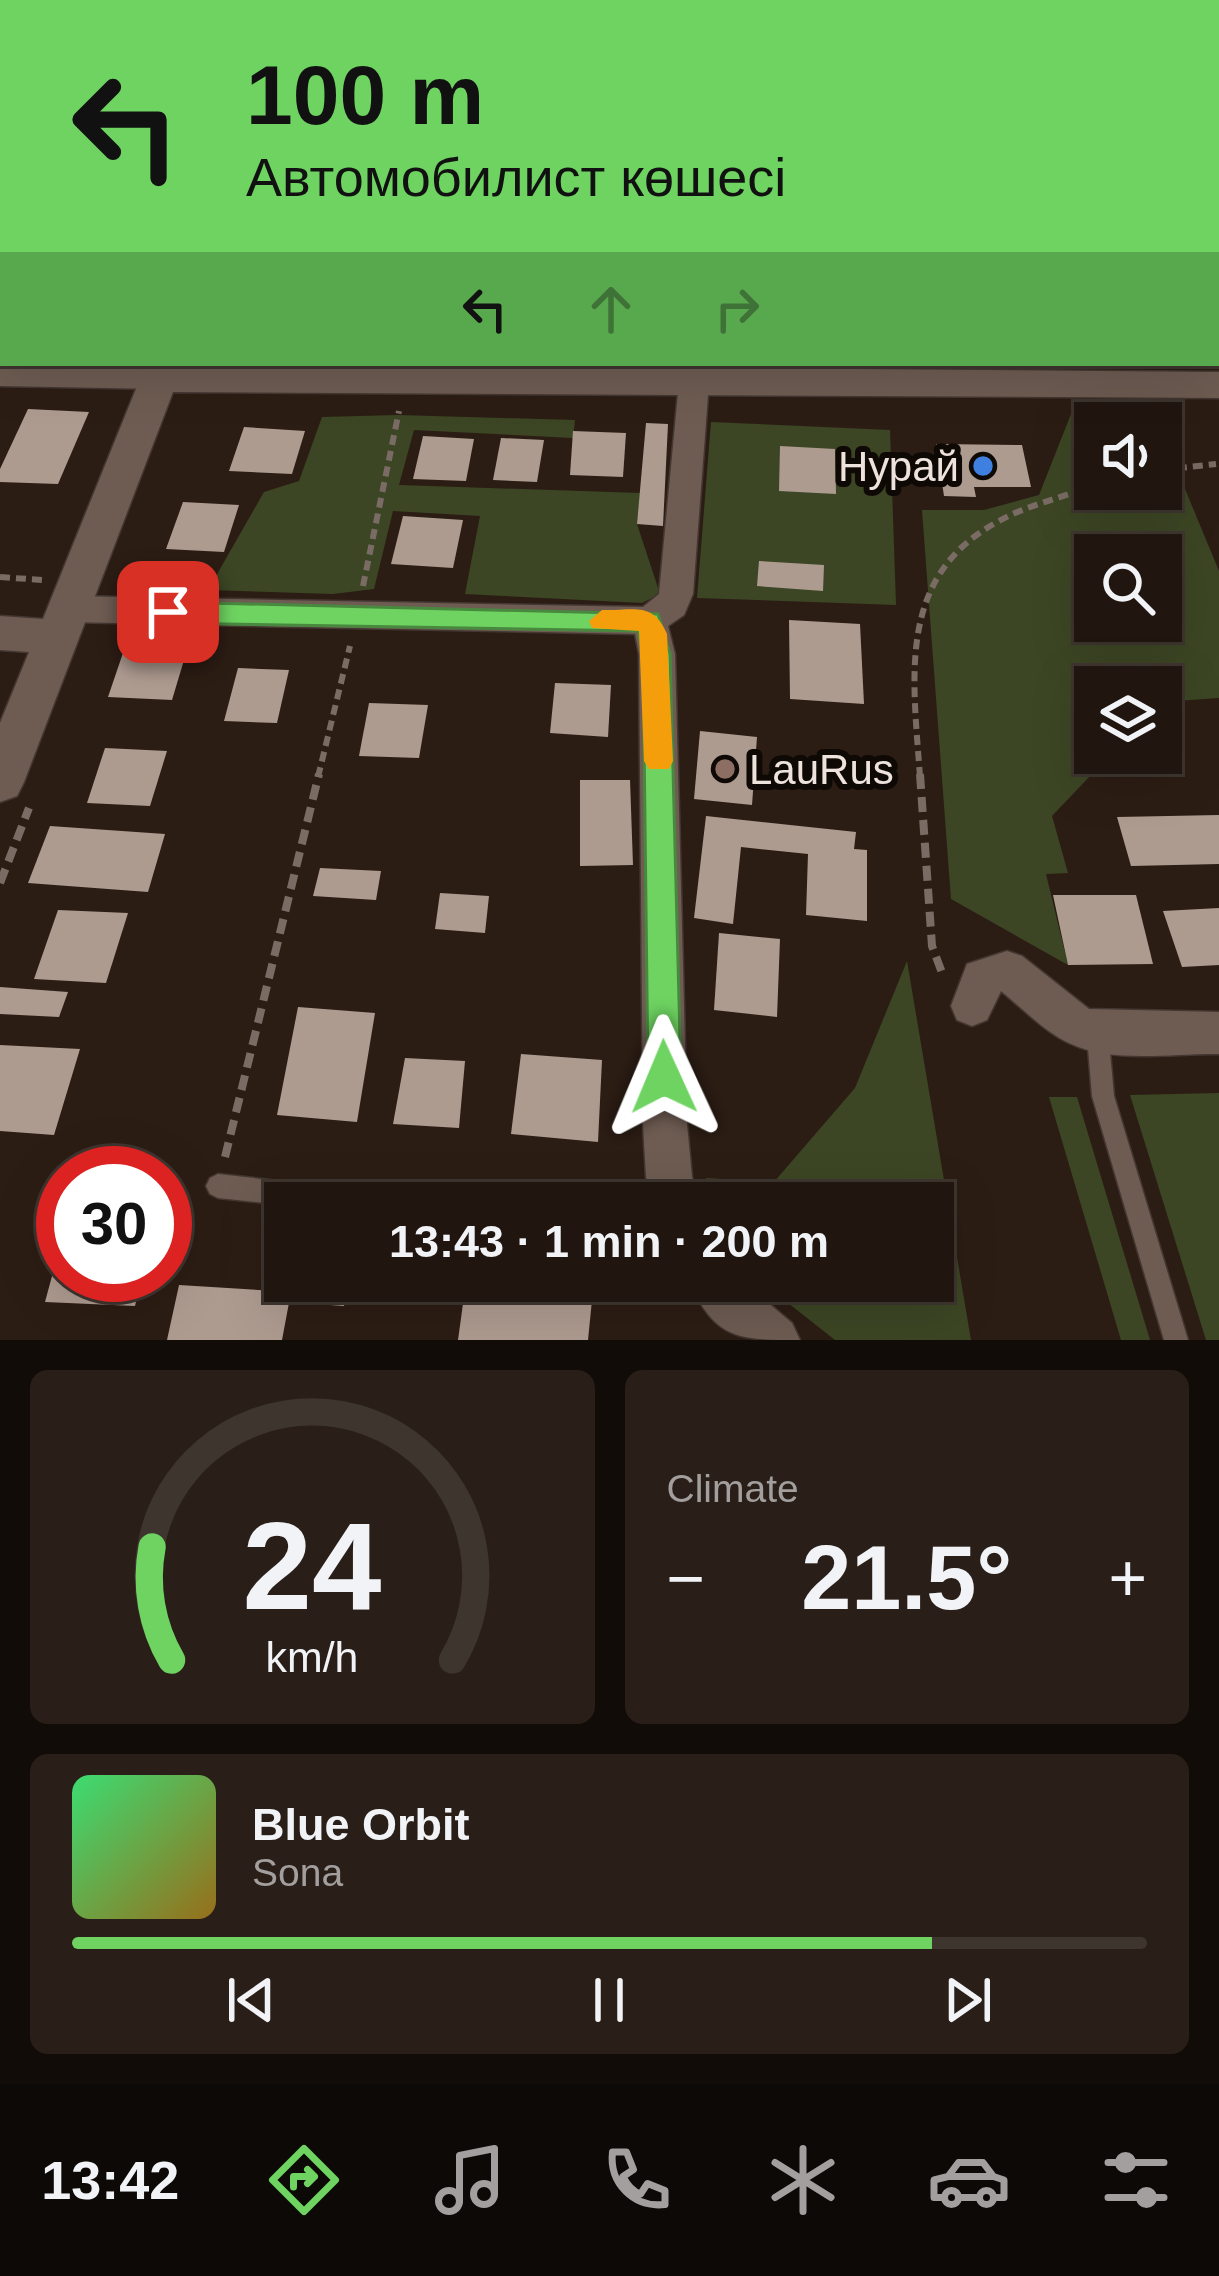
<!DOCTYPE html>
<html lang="en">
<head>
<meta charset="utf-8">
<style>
  body { margin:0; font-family:Arial,sans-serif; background:#291f18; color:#f1f3f6; height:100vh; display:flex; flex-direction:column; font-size:45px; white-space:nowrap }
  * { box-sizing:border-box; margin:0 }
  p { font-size:39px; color:#a29f9e }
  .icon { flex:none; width:66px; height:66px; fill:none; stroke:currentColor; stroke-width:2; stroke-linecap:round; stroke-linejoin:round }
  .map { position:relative; height:1340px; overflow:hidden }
  .panel { display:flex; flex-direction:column; gap:30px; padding:30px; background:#120c08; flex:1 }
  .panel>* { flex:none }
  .guide { position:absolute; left:0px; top:0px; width:1221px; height:366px; box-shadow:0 12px 48px #0002,0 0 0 3px #3e352f; background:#6ed361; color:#111; overflow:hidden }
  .tools { position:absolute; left:1074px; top:402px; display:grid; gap:24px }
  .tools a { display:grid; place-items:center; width:108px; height:108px; border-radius:0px; background:#21160f; box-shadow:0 12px 48px #0002,0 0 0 3px #3e352f; font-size:60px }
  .speed { position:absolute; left:36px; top:1146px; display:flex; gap:24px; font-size:60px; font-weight:700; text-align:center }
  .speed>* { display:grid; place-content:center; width:156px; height:156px; border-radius:50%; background:#21160f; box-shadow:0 12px 48px #0002,0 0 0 3px #3e352f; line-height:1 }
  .speed .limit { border:18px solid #d22; background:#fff; color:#111 }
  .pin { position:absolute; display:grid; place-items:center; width:102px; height:102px; color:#fff; margin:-51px; border-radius:24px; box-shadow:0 6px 18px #0006 }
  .me { position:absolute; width:132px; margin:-66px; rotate:359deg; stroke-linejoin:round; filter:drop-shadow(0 0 9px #0008) }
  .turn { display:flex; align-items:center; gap:42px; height:252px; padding:0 48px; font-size:54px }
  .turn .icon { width:156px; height:156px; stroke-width:2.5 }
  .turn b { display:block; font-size:84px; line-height:102px }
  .lanes { display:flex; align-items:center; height:114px; padding:0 48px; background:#0003; justify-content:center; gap:60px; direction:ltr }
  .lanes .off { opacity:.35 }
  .big { font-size:90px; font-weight:800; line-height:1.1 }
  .panel .tile { flex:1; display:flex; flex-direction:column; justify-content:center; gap:18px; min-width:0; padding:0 42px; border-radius:18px; background:#291f18 }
  .panel .dial { align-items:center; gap:0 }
  .dial svg { height:312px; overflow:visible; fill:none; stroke:#3e352f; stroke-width:7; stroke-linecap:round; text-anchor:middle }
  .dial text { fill:#f1f3f6; stroke:none }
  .song { display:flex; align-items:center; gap:36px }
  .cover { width:144px; height:144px; border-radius:18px; background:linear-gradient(135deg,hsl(140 70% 55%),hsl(40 70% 35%)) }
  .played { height:12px; border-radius:6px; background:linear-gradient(90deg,#6ed361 80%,#3e352f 80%) }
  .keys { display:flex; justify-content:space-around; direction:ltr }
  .heat { display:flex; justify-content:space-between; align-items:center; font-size:66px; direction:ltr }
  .panel .tiles { flex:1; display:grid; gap:30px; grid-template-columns:1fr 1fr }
  .tile:last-child { grid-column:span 2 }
  .trip { position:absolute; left:264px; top:1182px; width:690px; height:120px; border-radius:0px; background:#21160f; box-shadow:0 12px 48px #0002,0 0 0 3px #3e352f; font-weight:800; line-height:120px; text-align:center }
  .menu { display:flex; height:192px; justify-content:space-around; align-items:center; background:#0d0906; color:#a29f9e }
  .menu .icon { width:84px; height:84px }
  .menu .active { color:#6ed361 }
  .menu b { font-size:54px; color:#f1f3f6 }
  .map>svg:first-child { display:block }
  .green { fill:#3c4624; fill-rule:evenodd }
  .building { fill:#ae9b90 }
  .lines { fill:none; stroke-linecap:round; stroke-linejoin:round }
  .service-casing { stroke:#443732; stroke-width:3 }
  .minor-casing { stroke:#443732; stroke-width:3 }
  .tertiary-casing { stroke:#443732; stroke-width:3 }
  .path-far2 { stroke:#7a6c65; stroke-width:4.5; stroke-dasharray:9 4.5; stroke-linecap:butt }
  .path-far1 { stroke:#7a6c65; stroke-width:6; stroke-dasharray:10 6; stroke-linecap:butt }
  .path { stroke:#7a6c65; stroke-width:8; stroke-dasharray:15 8; stroke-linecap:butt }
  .service { fill:#6e5c52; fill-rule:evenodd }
  .minor { fill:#6e5c52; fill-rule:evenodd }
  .tertiary { fill:#6e5c52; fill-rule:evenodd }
  .route { fill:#6ed361; stroke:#48893f; stroke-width:3 }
  .slow { fill:#f59e0b }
  .shop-dot { fill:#3f7fe0; stroke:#0f0906; stroke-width:4.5 }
  .education-dot { fill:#8d6e63; stroke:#0f0906; stroke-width:4.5 }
  .labels { text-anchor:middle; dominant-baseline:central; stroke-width:12; stroke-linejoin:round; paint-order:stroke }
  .poi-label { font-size:42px; fill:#ede2dc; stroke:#0f0906; text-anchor:end }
</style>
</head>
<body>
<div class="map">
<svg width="1219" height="1340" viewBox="0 0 1219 1340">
  <rect width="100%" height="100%" fill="#2c1d14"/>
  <!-- green -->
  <g class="green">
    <path d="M1153,411L1158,423H1095V489H1161V431L1219,571V698L1161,702V687H1095V753H1112L1052,816L1068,873L1046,874L1068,965L951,899L922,510H984L1039,495L1071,414ZM1095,555H1161V621H1095Z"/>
    <path d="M398,415L575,420L573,438L414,430L399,485L640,493L637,524L660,594L642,603L465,594L480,516L393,511L374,589L333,594L208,590L264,492L299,481L322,417Z"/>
    <path d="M711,422L890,430L896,605L697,598Z"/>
    <path d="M907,961L971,1340H835L760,1281H933V1203H713L706,1178L774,1182L855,1088Z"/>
    <path d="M1219,1093V1340H1206L1130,1095Z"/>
    <path d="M1049,1097H1077L1150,1340H1121Z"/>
  </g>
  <!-- building -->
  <g class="building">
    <path d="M28,409L89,412L58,484L0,482V469Z"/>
    <path d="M646,423L668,424L663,526L637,524Z"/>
    <path d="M244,427L305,431L292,474L229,471Z"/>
    <path d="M573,431L626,433L623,477L570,475Z"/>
    <path d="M423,436L474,439L466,481L413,479Z"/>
    <path d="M501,438L544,440L537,482L493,480Z"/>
    <path d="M936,444L1022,445L1031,487H974L976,497L944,496Z"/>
    <path d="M780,446L835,449L836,494L779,491Z"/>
    <path d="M183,502L239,505L224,552L166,549Z"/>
    <path d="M403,516L463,520L453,568L391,564Z"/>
    <path d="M1143,540L1149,555H1095V572L1084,544Z"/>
    <path d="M759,561L824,565L823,591L757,586Z"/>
    <path d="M789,620L860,624L864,704L790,699Z"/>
    <path d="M125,647L187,650L172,700L108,697Z"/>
    <path d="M238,668L289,670L277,723L224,721Z"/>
    <path d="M555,683L611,685L608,737L550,733Z"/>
    <path d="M369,703L428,705L419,758L359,756Z"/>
    <path d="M700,731L757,737L752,805L694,799Z"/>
    <path d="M105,748L167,751L150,806L87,803Z"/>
    <path d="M580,780H630L633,865L580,866Z"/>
    <path d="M1219,815V864L1131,866L1117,817Z"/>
    <path d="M706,816L856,832L854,849L867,850V921L806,915L808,854L741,847L733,924L694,918Z"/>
    <path d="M50,826L165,834L148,892L28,883Z"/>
    <path d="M320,868L381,871L376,900L313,896Z"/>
    <path d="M440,893L489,896L485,933L435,929Z"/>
    <path d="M1053,895H1136L1153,964L1068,965Z"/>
    <path d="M1219,908V965L1182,967L1163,911Z"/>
    <path d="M58,910L128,913L106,983L34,979Z"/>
    <path d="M719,933L780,939L777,1017L714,1010Z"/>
    <path d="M0,987L68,992L59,1017L0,1014Z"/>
    <path d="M298,1007L375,1013L357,1122L277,1115Z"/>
    <path d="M0,1045L80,1049L54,1135L0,1131Z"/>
    <path d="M521,1054L602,1060L598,1142L511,1134Z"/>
    <path d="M405,1058L465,1061L459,1128L393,1124Z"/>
    <path d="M62,1239L63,1275H142L135,1306L45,1302Z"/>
    <path d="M306,1281H348L344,1306L302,1303Z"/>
    <path d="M179,1285L291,1292L282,1340H167Z"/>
    <path d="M465,1289L592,1300L588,1340H458Z"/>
  </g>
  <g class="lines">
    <!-- service casing -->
    <g class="service-casing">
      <g id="service">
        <path d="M1113,1025L1121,1028L1124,1035L1110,1052L1114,1096L1188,1340H1164L1092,1096L1088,1048L1091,1041Z"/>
        <path d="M669,1166L677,1169L680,1177C666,1203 642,1203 615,1203L619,1195Z"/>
        <path d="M218,1174L366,1191L374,1195L378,1203H285V1205L218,1198L210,1194L206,1186L210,1178Z"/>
      </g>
    </g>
    <!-- minor casing -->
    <g class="minor-casing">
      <g id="minor">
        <path d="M148,0H280L278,3Z"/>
        <path d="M0,145L3,146V162L0,161Z"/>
        <path d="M0,366L159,369L174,379L159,389L0,386Z"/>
        <path d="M694,372L709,382L693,594L684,615L668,626L675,654L687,1124L692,1177L701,1203H655L646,1177L643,1124L639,654L635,634L69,622L57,618L52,609L57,600L69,596L643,607L659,594L679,382Z"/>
        <path d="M1007,951L1022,956L1089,1009L1219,1012V1054C1173,1053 1111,1064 1069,1043C1045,1032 1022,1008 1001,991L987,1020L972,1026L957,1020L951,1006L967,964Z"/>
        <path d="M689,1281H742L792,1323L800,1340C739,1340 715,1340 689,1281Z"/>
      </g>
    </g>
    <!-- tertiary casing -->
    <g class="tertiary-casing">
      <g id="tertiary">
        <path d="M255,0H283L285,3H257Z"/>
        <path d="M142,363L1219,372V398L173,392L24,782L17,796L0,802V723L29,652L0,650V616L43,619L140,379Z"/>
      </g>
    </g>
    <!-- path-far2 -->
    <path class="path-far2" d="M1136,3L1144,0"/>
    <!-- path-far1 -->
    <g class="path-far1">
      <path d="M1161,470L1216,464"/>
      <path d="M0,577L42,580"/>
      <path d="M363,586L399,411"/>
      <path d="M318,777L350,646"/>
      <path d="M920,777C913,677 896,576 999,521C1029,504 1064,498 1095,484"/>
    </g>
    <!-- path -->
    <g class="path">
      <path d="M920,774L932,946L944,978"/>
      <path d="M0,883L29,808"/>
      <path d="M225,1157L319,774"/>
    </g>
    <!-- service -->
    <use href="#service" class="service"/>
    <!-- minor -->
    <use href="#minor" class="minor"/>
    <!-- tertiary -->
    <use href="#tertiary" class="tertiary"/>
  </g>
  <!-- route -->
  <path class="route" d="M168,602L658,614L670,654L681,1077L676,1089L664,1094L652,1089L648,1077L643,654L638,631L168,623L155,612Z"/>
  <!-- slow -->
  <path class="slow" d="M602,610C634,611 653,601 667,634L673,761L669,769H649L644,761L639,631L592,628L589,621Z"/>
  <!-- markers -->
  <circle class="shop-dot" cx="983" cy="466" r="12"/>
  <circle class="education-dot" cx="725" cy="769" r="12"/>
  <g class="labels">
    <!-- poi labels -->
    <g class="poi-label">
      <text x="959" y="466">Нурай</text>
      <text x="749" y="769" text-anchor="start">LauRus</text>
    </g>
  </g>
</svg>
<div class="tools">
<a><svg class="icon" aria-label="sound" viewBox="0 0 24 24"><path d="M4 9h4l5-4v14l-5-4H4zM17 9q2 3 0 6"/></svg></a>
<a><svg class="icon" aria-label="search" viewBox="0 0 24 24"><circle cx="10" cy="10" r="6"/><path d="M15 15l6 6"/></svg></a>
<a><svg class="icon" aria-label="layers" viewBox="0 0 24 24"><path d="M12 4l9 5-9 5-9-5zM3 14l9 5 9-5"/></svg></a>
</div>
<div class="speed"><div class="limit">30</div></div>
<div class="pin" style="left:168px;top:612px;background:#d93025"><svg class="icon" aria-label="arrive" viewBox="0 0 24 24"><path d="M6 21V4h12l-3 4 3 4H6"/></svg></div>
<svg class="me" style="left:664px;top:1077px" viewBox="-20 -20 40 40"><path d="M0-17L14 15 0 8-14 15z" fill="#6ed361" stroke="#fff" stroke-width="4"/></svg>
<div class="trip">13:43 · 1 min · 200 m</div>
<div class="guide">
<div class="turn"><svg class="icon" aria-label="left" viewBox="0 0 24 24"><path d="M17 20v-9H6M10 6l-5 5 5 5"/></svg><div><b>100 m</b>Автомобилист көшесі</div></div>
<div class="lanes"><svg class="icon" aria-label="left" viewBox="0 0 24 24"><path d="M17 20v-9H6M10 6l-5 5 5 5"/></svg><svg class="icon off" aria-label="ahead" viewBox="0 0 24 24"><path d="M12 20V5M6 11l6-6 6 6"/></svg><svg class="icon off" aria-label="right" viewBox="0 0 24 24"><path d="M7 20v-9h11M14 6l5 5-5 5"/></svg></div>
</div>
</div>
<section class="panel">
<div class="tiles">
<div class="tile dial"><svg viewBox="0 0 100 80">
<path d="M14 69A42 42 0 1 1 86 69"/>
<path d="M14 69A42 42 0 0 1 9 40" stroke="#6ed361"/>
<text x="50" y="56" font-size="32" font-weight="700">24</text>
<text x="50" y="72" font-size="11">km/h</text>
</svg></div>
<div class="tile"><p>Climate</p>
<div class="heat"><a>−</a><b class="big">21.5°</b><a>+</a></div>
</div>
<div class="tile">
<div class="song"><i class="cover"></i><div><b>Blue Orbit</b><p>Sona</p></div></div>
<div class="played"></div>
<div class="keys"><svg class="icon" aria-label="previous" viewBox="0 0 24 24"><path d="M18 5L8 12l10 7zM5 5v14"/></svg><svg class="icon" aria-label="pause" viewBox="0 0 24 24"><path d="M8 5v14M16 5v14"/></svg><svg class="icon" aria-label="next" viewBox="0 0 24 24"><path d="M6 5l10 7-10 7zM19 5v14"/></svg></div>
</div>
</div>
</section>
<nav class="menu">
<b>13:42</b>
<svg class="icon active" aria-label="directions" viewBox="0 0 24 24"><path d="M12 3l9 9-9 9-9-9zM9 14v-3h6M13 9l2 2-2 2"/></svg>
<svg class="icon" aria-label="music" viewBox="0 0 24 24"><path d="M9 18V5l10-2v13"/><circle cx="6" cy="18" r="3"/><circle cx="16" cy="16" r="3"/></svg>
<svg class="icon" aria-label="phone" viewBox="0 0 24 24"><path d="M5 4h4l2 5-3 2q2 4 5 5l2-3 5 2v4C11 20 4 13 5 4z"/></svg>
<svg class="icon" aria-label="climate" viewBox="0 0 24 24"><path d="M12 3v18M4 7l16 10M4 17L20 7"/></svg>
<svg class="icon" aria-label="car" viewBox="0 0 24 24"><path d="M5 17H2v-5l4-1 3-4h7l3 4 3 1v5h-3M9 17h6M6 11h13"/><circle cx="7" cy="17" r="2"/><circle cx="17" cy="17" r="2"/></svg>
<svg class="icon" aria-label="filters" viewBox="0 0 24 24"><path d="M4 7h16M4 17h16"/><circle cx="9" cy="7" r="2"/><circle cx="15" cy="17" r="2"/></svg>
</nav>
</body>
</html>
